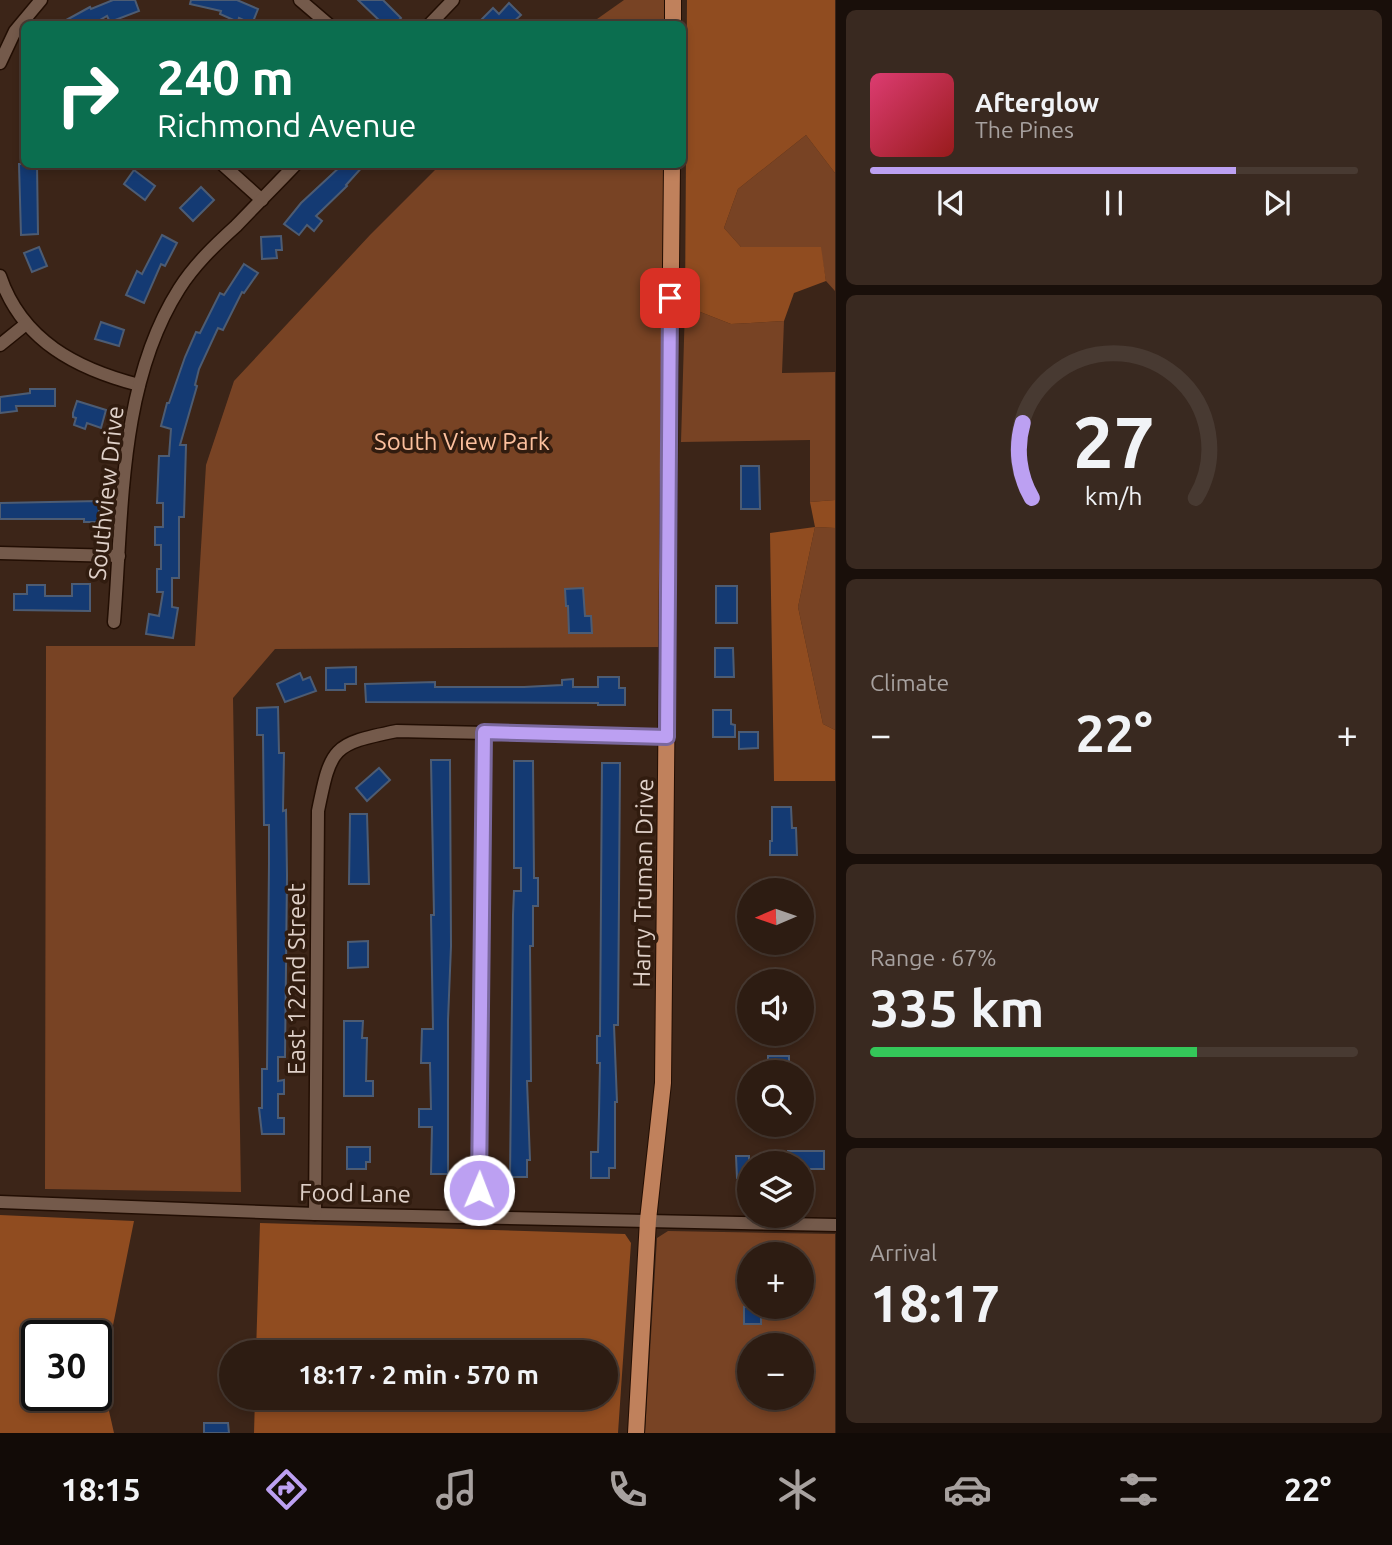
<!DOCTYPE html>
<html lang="en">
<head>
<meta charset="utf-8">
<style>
  body { margin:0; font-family:Ubuntu,sans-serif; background:#392920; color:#f1f3f6; height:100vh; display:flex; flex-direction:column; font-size:26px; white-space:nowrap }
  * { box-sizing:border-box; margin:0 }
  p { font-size:23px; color:#a7a19f }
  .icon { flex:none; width:38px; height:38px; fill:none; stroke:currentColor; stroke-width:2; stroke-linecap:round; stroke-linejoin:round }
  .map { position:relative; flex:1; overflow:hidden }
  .side { display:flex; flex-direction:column; gap:10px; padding:10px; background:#190f0a; width:556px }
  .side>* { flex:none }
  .top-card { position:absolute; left:21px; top:21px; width:665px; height:147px; border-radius:10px; box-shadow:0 4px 10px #0003,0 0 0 2px #483a32; background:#0b6e4f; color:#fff; overflow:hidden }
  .needle { width:46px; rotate:268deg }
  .controls { position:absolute; left:737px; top:878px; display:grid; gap:14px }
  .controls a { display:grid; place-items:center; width:77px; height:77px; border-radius:50%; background:#2d1c12; box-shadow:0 4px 10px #0003,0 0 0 2px #483a32; font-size:35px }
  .speed { position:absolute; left:21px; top:1320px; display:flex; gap:14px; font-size:35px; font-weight:700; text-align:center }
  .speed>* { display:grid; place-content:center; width:91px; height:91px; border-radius:50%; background:#2d1c12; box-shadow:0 4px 10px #0003,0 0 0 2px #483a32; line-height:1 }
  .speed .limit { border:4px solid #111; border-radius:10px; background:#fff; color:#111 }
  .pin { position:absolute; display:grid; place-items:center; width:60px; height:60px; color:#fff; margin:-30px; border-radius:14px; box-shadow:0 4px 10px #0006 }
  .me { position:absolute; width:77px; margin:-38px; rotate:1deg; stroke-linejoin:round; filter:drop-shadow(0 0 5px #0008) }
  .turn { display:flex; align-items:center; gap:24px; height:147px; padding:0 21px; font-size:32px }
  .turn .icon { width:91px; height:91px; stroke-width:2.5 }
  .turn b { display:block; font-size:49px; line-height:60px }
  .big { font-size:52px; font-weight:700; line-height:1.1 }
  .side .card { flex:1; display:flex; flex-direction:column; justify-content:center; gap:10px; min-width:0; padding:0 24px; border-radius:10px; background:#392920 }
  .side .dial { align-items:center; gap:0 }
  .dial svg { height:182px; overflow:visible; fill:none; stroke:#483a32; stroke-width:7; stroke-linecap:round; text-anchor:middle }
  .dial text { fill:#f1f3f6; stroke:none }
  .song { display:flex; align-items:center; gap:21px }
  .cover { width:84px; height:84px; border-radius:10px; background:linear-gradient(135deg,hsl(340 70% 55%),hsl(0 70% 35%)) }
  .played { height:7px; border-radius:4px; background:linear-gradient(90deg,#bca0f2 75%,#483a32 75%) }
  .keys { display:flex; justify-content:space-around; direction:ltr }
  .heat { display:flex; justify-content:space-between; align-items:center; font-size:38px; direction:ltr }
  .charge { height:10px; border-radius:5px; background:linear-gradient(90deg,#34c759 67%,#483a32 0) }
  .trip { position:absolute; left:219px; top:1340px; width:399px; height:70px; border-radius:35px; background:#2d1c12; box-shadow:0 4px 10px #0003,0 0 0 2px #483a32; font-weight:700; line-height:70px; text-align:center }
  .menu { display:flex; height:112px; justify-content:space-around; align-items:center; background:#120b07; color:#a7a19f }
  .menu .icon { width:49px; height:49px }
  .menu .current { color:#bca0f2 }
  .menu b { font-size:32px; color:#f1f3f6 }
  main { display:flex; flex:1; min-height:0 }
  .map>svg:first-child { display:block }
  .green { fill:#784324; fill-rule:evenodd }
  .forest { fill:#904c20; fill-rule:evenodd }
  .building { fill:#143a73; stroke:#4d5c73; stroke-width:2 }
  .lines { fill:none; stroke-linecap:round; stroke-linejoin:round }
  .minor-casing { stroke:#220e03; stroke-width:15 }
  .major-casing { stroke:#220e03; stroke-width:18 }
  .minor { stroke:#745a4b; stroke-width:12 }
  .major { stroke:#c0815c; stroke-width:16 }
  .route-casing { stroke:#7a689d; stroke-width:18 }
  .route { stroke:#bca0f2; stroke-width:12 }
  .labels { text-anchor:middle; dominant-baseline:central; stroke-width:7; stroke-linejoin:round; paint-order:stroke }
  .park-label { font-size:24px; fill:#fcc09e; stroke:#311c0f }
  .street-label { font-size:24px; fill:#dfd0c8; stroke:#311c0f }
</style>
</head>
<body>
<main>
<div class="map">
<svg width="836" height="1433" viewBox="0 0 836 1433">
  <rect width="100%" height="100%" fill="#3c2518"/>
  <!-- green -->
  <g class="green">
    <path d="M624,0H673V24H590Z"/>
    <path d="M806,135L835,173V291L826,281L820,247H741L724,228L738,189Z"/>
    <path d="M440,165H672L667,647L275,649L233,698L241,1192L45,1189L46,646H195L206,465L234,381L370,235Z"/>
    <path d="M685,306L731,324L784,321L782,373L835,372V500L810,502V440L681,442Z"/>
    <path d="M815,527L835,528V730L823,724L798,607Z"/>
    <path d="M668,1231L835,1234V1433H645L657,1238ZM749,1255H802V1307H749ZM749,1346H802V1398H749Z"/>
  </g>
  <!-- forest -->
  <g class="forest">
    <path d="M687,0H835V173L806,135L738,189L724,228L741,247H821L826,281L794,293L784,321L731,324L685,306Z"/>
    <path d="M835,500V528L815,527L798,607L823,724L835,730V781H774L770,533L815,527L810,502Z"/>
    <path d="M0,1215L134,1221L102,1380L114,1433H0ZM96,1335V1395H37V1335Z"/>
    <path d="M260,1223L625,1234L631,1243L618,1433H254L255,1398H606V1353H256Z"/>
  </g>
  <!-- building -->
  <g class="building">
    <path d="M113,0H135L139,11L110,22L107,16L93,24H59L90,7L91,9Z"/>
    <path d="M191,0H237L258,9L252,24L239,18L238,22L220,14L221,11L190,4Z"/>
    <path d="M358,0H383L401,18L395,24H383Z"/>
    <path d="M509,3L521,15L511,24H477L493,8L499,14Z"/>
    <path d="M19,164H37L38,234L21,235Z"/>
    <path d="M343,164H365L346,185L347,186L316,216L322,221L314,231L307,225L299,235L284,224L301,203Z"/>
    <path d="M134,170L155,186L145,200L124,184Z"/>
    <path d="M201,187L214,200L193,221L180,208Z"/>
    <path d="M162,235L177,243L165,266L161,264L144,303L126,295L137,271L142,274Z"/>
    <path d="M281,236L282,250H276L277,258L262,259L261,237Z"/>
    <path d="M39,247L47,266L32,272L24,253Z"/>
    <path d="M244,264L258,273L244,293L242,292L223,330L218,328L199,369L195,385L197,386L180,445H186L184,517H179V578H172V607L178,608L173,638L146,634L149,614L159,616L163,592H157V569H161V545H155V527H163V503H157L159,456H169L171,429L161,426L167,403H169L185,357L196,332L200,333L220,293L224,295Z"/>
    <path d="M101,322L124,330L119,346L95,339Z"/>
    <path d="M30,389H55V406H16L17,411L0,413V397L30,393Z"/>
    <path d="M77,401L106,410L101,428L87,423L85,429L74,425L76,418L73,417V413Z"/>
    <path d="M741,466H759L760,509H741Z"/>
    <path d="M99,501V522H84V519H0V503Z"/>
    <path d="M72,584H90V611L14,610V594H27V585H45V596H72Z"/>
    <rect x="716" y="586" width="21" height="37"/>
    <path d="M583,588L585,616H591L592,633H569L568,606H566L565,589Z"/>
    <path d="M715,648H733L734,677H715Z"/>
    <path d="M356,667V684H345V690H326V668Z"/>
    <path d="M300,673L303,680L310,677L316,691L285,702L277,684Z"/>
    <path d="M598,677H619V688H625V705H598V703L366,702L365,684L435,682V687H524L562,685V680L573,679V687H598Z"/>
    <path d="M278,707L279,753H284L283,811L286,810L287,875L285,1057H278V1081L284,1080V1094H278V1118H284V1134H262L259,1108H262V1069H267L269,863V825H264L263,735H257V708Z"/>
    <path d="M713,710H731V724L735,725V737H713Z"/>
    <path d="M739,732H758V748L739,749Z"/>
    <path d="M431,760H450L451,946L448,1020V1174H431L432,1127H419V1109H431L430,1063H421L422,1029H433L431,915H434Z"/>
    <path d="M514,761H533L534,878H538V906H533V946H530L531,1081H527L530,1160H527V1177H510L513,915L514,891H521V868H514Z"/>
    <path d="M602,763H620L618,1025H614L617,1102H615V1168H609V1178H591V1152H598L599,1114L600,1063H597V1036H600Z"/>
    <path d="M379,768L390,780L367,801L356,788Z"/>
    <path d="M772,807H791L792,828H796L797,855H770V841H772Z"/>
    <path d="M350,814H367L369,884H349Z"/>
    <path d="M768,880L785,881V891H768Z"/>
    <path d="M368,941V967L348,968V942Z"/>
    <path d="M344,1021H363L362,1038H367L366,1081H373V1096H344Z"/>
    <rect x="768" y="1056" width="21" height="17"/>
    <path d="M347,1147H370V1162H366V1169H347Z"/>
    <path d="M788,1151H824V1169H802V1164H788Z"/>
    <path d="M736,1156H749V1178H737Z"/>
    <rect x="744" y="1307" width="17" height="17"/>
    <path d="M204,1423H228L229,1433H204Z"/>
  </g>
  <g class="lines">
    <!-- minor casing -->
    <g class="minor-casing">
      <g id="minor">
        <path d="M300,0L328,24"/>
        <path d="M430,24L453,0"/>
        <path d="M0,63L15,31L41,0"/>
        <path d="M222,164L262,200"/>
        <path d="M0,276C22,341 77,369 139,385"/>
        <path d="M0,345L26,324"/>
        <path d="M0,553L119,556"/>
        <path d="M114,622C123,513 118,385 179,289C194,265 215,245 236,226C256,205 276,185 296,164"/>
        <path d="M0,1202L315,1214L836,1225"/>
        <path d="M315,1214L318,811C331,747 332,744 397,731L667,737"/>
        <path d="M478,1217L484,732"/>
      </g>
    </g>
    <!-- major casing -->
    <g class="major-casing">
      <g id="major">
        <path d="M673,24V0"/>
        <path d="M636,1433L648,1220L663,1083L672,164"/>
      </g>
    </g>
    <!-- minor -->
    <use href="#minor" class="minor"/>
    <!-- major -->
    <use href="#major" class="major"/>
  </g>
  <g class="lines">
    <!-- route casing -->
    <g class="route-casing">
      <path id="route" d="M479,1190L484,732L667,737L670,298"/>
    </g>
    <!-- route -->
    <use href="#route" class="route"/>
  </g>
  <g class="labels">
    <!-- park labels -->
    <g class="park-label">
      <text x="462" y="441">South View Park</text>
    </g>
    <!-- street labels -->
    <g class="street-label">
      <text transform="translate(106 493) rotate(-84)">Southview Drive</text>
      <text transform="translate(643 883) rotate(-89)">Harry Truman Drive</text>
      <text transform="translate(296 979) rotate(-90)">East 122nd Street</text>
      <text transform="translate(355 1193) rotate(1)">Food Lane</text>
    </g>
  </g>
</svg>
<div class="controls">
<a><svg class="needle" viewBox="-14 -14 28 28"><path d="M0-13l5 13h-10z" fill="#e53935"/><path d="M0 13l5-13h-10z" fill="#a7a19f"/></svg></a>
<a><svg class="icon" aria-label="sound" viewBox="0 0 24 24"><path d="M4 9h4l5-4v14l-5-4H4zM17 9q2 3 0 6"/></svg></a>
<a><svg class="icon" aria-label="search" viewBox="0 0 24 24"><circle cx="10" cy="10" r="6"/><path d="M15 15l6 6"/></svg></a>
<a><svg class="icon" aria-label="layers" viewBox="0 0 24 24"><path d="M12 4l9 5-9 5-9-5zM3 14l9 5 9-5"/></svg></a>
<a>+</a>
<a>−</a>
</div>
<div class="speed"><div class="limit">30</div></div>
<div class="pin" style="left:670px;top:298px;background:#d93025"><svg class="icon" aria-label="arrive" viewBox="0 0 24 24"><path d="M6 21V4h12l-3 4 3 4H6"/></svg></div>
<svg class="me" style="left:479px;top:1190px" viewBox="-20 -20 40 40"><circle r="17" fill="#bca0f2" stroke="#fff" stroke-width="3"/><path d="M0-11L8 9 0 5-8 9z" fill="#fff"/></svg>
<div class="trip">18:17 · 2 min · 570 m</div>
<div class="top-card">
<div class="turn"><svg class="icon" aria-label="right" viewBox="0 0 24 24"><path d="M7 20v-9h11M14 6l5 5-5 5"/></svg><div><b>240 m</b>Richmond Avenue</div></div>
</div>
</div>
<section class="side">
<div class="card">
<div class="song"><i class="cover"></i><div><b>Afterglow</b><p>The Pines</p></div></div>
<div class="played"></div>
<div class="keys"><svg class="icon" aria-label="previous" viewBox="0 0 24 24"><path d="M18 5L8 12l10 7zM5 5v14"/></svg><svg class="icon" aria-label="pause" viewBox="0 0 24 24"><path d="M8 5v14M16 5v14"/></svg><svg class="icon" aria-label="next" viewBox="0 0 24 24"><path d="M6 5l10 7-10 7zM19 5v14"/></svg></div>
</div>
<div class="card dial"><svg viewBox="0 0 100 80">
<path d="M14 69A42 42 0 1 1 86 69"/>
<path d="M14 69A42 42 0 0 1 10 36" stroke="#bca0f2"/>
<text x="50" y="56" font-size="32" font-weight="700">27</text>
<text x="50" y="72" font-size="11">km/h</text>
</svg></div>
<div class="card"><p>Climate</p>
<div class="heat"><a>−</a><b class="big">22°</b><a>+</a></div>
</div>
<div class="card"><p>Range · 67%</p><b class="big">335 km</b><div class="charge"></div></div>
<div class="card"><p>Arrival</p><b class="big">18:17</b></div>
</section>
</main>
<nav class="menu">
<b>18:15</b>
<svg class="icon current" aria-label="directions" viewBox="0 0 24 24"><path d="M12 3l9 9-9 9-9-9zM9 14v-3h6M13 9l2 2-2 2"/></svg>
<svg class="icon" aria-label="music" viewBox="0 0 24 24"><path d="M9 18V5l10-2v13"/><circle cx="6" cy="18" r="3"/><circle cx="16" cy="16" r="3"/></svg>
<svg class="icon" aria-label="phone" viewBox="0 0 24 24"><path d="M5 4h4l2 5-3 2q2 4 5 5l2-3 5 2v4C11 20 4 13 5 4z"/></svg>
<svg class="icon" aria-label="climate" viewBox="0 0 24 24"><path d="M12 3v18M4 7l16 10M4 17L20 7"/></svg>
<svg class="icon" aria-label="car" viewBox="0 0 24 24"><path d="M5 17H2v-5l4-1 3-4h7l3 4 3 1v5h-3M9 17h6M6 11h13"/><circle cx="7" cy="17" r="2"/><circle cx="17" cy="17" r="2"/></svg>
<svg class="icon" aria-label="filters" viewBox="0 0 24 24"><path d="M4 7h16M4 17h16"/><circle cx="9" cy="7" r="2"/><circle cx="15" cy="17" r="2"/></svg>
<b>22°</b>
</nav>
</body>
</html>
